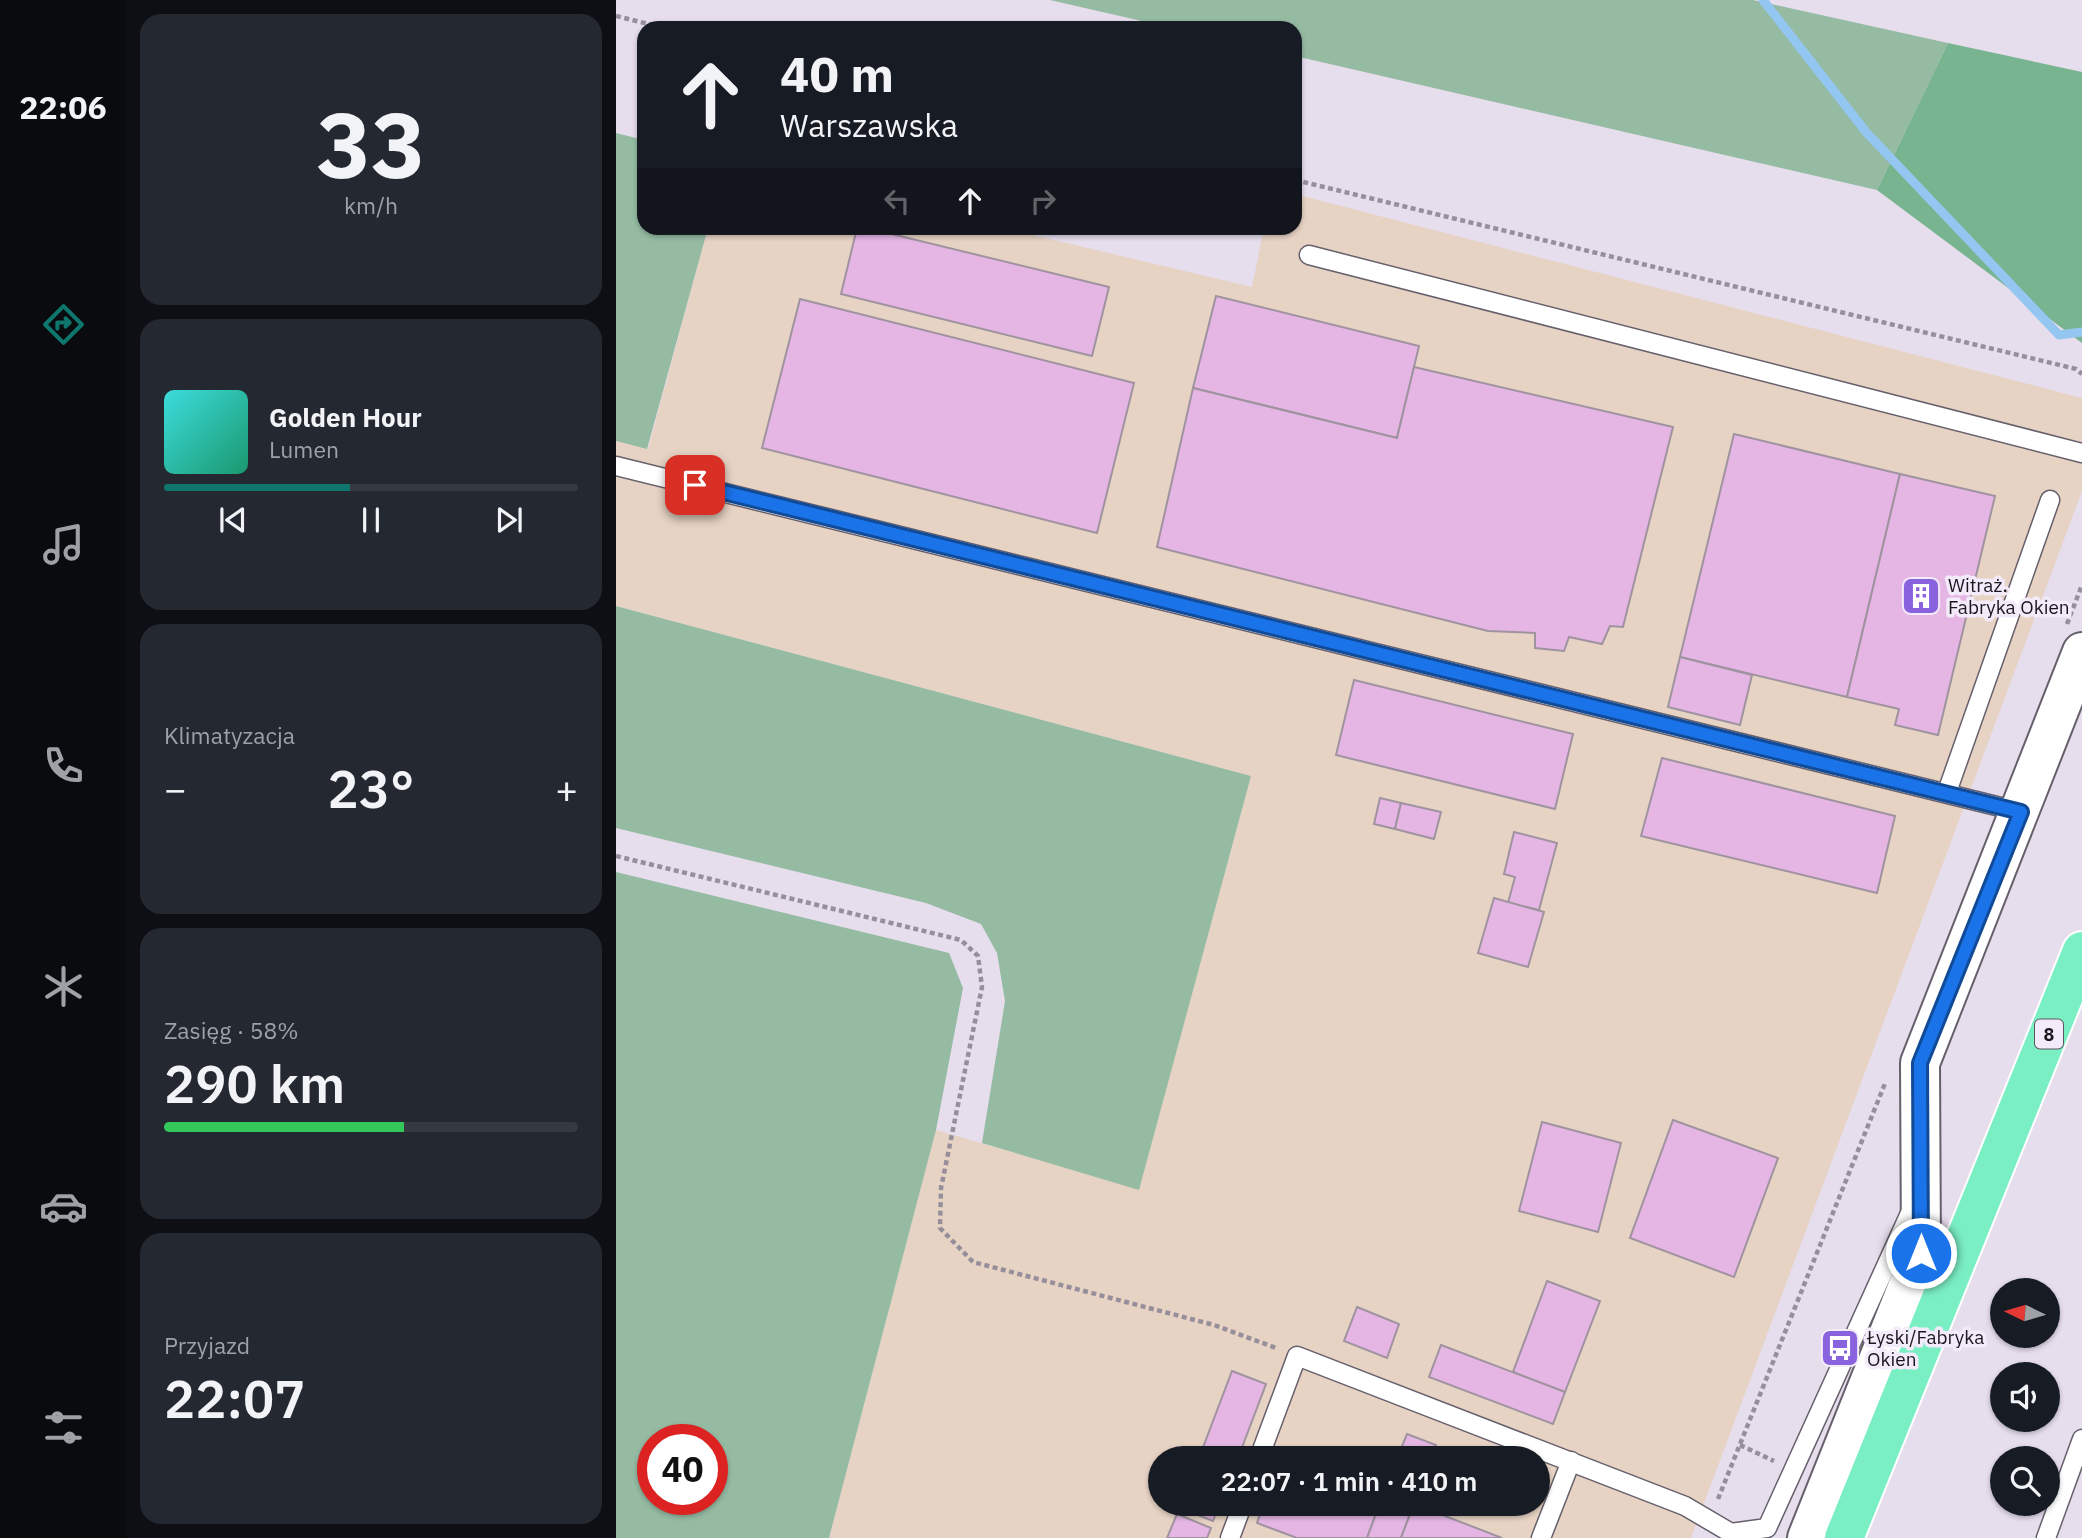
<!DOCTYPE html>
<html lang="pl">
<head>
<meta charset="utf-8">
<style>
  body { margin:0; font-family:"IBM Plex Sans",sans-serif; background:#242831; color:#f1f3f6; height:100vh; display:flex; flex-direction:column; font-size:26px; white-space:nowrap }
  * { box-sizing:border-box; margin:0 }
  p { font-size:23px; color:#9ea1a6 }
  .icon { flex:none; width:38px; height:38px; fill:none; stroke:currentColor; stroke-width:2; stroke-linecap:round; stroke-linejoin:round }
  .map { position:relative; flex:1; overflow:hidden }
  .side { display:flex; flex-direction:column; gap:14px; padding:14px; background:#0d0f14; width:490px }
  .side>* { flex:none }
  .top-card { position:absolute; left:21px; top:21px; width:665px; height:214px; border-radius:21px; box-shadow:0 2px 5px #0004; background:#171b24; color:#f1f3f6; overflow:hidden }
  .needle { width:46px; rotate:275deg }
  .buttons { position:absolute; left:1374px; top:1278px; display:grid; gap:14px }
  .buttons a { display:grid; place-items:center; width:70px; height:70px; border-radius:50%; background:#171b24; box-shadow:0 2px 5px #0004; font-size:35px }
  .speed { position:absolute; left:21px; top:1424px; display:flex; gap:14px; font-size:35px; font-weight:700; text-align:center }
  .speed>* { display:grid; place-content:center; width:91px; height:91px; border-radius:50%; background:#171b24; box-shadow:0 2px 5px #0004; line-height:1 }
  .speed .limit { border:10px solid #d22; background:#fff; color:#111 }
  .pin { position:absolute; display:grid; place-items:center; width:60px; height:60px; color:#fff; margin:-30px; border-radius:14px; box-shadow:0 4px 10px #0006 }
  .me { position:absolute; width:77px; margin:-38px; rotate:0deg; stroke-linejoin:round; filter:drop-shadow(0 0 5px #0008) }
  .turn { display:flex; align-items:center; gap:24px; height:147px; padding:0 28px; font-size:32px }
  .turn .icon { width:91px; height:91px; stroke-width:2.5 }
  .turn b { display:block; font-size:49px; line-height:60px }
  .lanes { display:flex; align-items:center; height:66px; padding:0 28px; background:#0003; justify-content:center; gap:35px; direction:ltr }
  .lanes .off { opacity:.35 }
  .big { font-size:52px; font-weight:600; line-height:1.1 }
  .side .card { flex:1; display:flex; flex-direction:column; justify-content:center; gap:10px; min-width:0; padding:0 24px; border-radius:21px; background:#242831 }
  .side .dial { align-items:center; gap:0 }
  .dial b { font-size:91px; line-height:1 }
  .song { display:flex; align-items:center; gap:21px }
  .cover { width:84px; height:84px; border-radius:10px; background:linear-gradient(135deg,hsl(180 70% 55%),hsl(160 70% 35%)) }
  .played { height:7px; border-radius:4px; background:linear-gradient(90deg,#0f766e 45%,#363941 45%) }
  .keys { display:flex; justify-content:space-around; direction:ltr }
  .heat { display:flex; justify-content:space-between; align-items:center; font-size:38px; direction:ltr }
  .charge { height:10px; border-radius:5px; background:linear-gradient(90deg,#34c759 58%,#363941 0) }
  .trip { position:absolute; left:532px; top:1446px; width:402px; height:70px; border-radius:35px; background:#171b24; box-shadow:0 2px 5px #0004; font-weight:600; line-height:70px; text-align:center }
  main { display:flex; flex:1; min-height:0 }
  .tabs { display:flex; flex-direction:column; width:126px; justify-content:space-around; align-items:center; background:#090b0e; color:#9ea1a6 }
  .tabs .icon { width:49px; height:49px }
  .tabs .active { color:#0f766e }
  .tabs b { font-size:32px; color:#f1f3f6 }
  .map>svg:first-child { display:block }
  .industrial { fill:#e7d3c4; fill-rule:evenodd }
  .green { fill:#95bba3; fill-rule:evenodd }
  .forest { fill:#79b490 }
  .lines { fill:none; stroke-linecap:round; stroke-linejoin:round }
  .stream { stroke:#94c6f2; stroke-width:9 }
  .building { fill:#e5b6e4; stroke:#a093a0; stroke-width:2 }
  .service-casing { stroke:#665f6c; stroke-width:21 }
  .tertiary-casing { stroke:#665f6c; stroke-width:42 }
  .trunk-casing { stroke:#fff; stroke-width:42 }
  .path { stroke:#968f9b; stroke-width:4.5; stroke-dasharray:5 3.5; stroke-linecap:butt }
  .service { stroke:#fff; stroke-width:18 }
  .tertiary { stroke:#fff; stroke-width:38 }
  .trunk { stroke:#7befc4; stroke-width:38 }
  .route-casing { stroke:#114b97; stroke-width:18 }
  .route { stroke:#1a73e8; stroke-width:12 }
  .labels { text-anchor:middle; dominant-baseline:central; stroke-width:7; stroke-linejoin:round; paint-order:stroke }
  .shield { fill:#f3eafa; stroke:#5c575f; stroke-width:2 }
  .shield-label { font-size:18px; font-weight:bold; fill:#1b181d }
  .poi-label { font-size:19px; fill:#1b181d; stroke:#f3eafa; text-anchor:start }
</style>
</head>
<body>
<main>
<nav class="tabs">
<b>22:06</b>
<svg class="icon active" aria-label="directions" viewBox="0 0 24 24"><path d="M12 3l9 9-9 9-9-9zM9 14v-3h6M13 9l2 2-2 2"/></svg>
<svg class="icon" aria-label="music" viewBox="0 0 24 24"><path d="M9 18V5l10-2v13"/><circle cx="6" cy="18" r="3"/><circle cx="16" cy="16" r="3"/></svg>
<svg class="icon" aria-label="phone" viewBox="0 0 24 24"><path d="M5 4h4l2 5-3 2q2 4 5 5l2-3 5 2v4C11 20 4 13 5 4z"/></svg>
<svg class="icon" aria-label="climate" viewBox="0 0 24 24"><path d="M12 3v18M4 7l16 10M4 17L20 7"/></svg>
<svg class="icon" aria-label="car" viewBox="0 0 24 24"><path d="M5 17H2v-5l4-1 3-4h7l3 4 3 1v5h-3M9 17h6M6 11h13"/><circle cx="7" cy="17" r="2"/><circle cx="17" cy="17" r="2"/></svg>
<svg class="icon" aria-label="filters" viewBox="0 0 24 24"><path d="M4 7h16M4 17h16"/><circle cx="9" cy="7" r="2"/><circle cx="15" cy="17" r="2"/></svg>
</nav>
<section class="side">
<div class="card dial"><b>33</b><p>km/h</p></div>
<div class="card">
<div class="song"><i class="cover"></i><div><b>Golden Hour</b><p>Lumen</p></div></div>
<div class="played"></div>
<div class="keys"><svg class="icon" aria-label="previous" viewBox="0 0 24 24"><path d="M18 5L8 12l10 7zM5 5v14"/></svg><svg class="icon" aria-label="pause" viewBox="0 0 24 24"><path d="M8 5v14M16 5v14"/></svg><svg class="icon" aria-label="next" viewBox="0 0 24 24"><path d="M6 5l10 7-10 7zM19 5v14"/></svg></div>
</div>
<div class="card"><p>Klimatyzacja</p>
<div class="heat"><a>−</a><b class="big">23°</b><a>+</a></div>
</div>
<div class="card"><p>Zasięg · 58%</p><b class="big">290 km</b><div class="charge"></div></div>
<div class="card"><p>Przyjazd</p><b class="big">22:07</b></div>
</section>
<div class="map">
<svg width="1466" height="1538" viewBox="0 0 1466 1538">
  <rect width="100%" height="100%" fill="#e6dded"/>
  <!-- industrial -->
  <path class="industrial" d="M679,194L1466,398V491L1075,1538H213L320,1130L523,1189L635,776L0,606V441L32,449L92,228H387L636,287L648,228H679ZM544,1458H922V1503H544Z"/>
  <!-- green -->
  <g class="green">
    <path d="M434,0H1137L1332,43L1261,190L679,56V28H556Z"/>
    <path d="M0,133L28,140V228H92L31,449L0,441Z"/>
    <path d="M0,606L635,776L523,1190L366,1143L389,1001L381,953L365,924L310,903L0,828Z"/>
    <path d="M0,872L333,953L347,988L320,1130L213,1538H0ZM37,1440H96V1500H37Z"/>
  </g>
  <!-- forest -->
  <path class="forest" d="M1332,43L1466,72V343L1261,190Z"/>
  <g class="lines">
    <!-- stream -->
    <path class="stream" d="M1147,0L1250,132L1443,335L1466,332"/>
  </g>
  <!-- building -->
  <g class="building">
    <path d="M241,228H251L493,287L476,356L225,294Z"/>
    <path d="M600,296L803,346L781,438L577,388Z"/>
    <path d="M184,299L518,383L481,533L146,448Z"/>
    <path d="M798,367L1057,427L1007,627L994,626L986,644L953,637L948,651L919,648V633L872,631L541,547L577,388L781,438Z"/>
    <path d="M1118,434L1284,474L1231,697L1064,657Z"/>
    <path d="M1284,474L1379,496L1322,735L1279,725L1283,709L1231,697Z"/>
    <path d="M1064,657L1136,675L1124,725L1052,707Z"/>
    <path d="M738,680L957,734L939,809L720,755Z"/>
    <path d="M1046,758L1279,816L1261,893L1025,836Z"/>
    <path d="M764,798L785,803L779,829L758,824Z"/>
    <path d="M785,803L825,812L818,839L779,829Z"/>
    <path d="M898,832L941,843L923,910L892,903L899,877L888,874Z"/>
    <path d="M878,898L928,912L912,967L862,953Z"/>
    <path d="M1057,1120L1162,1158L1118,1277L1014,1238Z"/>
    <path d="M926,1122L1005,1143L982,1232L903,1211Z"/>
    <path d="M931,1281L984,1301L949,1392L897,1372Z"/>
    <path d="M741,1307L783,1324L771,1358L728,1341Z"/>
    <path d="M825,1345L949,1392L937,1424L813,1377Z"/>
    <path d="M616,1371L650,1384L622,1458H583Z"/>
    <path d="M791,1434L820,1445L815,1458H781Z"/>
    <path d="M566,1503H604L597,1521L564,1508Z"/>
    <path d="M648,1503H764L751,1538H681L641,1523Z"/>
    <path d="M764,1503H798L785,1538H751Z"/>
    <path d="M798,1504L886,1538H785Z"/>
    <path d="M561,1514L595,1528L591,1538H551Z"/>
  </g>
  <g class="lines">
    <!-- service casing -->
    <g class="service-casing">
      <g id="service">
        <path d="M693,255L1466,453"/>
        <path d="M0,466L1405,812"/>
        <path d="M1331,792L1434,500"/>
        <path d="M643,1458L681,1356L1069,1506L1115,1533L1151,1528L1295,1211"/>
        <path d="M614,1538L627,1503"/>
        <path d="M925,1538L955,1461"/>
        <path d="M1430,1538L1466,1439"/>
      </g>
    </g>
    <!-- tertiary casing -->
    <g class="tertiary-casing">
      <path id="tertiary" d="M1191,1538L1305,1253L1304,1063L1466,652"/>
    </g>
    <!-- trunk casing -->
    <g class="trunk-casing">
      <path id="trunk" d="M1228,1538L1466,951"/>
    </g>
    <!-- path -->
    <g class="path">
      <path d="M0,16L49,28"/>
      <path d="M679,180L1460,369L1466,374"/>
      <path d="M1451,624L1466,585"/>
      <path d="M0,856L345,940L362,956L366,987L325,1188L324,1228L357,1262L598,1325L660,1348"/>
      <path d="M1124,1445L1158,1461"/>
      <path d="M1102,1499L1270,1081"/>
    </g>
    <!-- service -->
    <use href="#service" class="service"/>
    <!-- tertiary -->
    <use href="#tertiary" class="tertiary"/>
    <!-- trunk -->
    <use href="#trunk" class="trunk"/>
  </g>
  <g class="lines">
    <!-- route casing -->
    <g class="route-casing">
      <path id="route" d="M79,485L1405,812L1304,1063L1305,1253"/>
    </g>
    <!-- route -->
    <use href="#route" class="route"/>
  </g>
  <!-- icons -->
  <defs>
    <g id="building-square" transform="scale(2.0125)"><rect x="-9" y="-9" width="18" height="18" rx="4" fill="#8963dd" stroke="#f3eafa"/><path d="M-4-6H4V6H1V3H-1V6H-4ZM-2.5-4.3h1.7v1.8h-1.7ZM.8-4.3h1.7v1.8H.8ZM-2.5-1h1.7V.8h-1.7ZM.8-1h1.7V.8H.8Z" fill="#fff"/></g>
    <g id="bus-square" transform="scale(2.0125)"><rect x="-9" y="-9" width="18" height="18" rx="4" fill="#8963dd" stroke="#f3eafa"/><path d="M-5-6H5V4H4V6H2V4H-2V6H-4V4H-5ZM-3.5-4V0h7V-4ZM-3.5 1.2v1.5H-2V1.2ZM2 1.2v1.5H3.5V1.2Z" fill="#fff"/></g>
  </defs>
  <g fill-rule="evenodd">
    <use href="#building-square" x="1305" y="596"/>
    <use href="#bus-square" x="1224" y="1348"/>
  </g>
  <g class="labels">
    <!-- shield labels -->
    <rect class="shield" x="1419" y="1019.5" width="28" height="29" rx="5"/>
    <g class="shield-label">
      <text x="1433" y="1034">8</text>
    </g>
    <!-- poi labels -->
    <g class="poi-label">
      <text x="1332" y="585">Witraż.<tspan x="1332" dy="22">Fabryka Okien</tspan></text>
      <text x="1251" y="1337">Łyski/Fabryka<tspan x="1251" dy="22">Okien</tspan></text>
    </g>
  </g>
</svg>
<div class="buttons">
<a><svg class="needle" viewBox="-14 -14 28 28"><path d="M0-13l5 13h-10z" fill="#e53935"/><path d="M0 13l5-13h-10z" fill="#9ea1a6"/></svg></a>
<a><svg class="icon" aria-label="sound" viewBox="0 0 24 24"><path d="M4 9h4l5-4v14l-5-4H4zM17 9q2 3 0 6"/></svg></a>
<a><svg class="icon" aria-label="search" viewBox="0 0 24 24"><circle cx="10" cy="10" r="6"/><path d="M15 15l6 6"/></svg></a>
</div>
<div class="speed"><div class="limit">40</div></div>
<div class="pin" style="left:79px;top:485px;background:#d93025"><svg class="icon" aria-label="arrive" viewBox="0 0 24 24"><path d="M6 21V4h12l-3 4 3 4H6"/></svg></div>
<svg class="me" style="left:1305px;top:1253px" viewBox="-20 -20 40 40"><circle r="17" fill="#1a73e8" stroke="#fff" stroke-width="3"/><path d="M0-11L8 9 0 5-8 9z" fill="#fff"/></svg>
<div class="trip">22:07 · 1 min · 410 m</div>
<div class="top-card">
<div class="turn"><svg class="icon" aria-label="ahead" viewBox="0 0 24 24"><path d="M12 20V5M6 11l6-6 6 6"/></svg><div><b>40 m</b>Warszawska</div></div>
<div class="lanes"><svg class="icon off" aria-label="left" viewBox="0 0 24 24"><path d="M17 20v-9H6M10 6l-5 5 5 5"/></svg><svg class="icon" aria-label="ahead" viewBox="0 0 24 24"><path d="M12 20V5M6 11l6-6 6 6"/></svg><svg class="icon off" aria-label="right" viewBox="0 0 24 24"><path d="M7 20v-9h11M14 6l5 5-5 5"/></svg></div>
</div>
</div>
</main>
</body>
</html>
